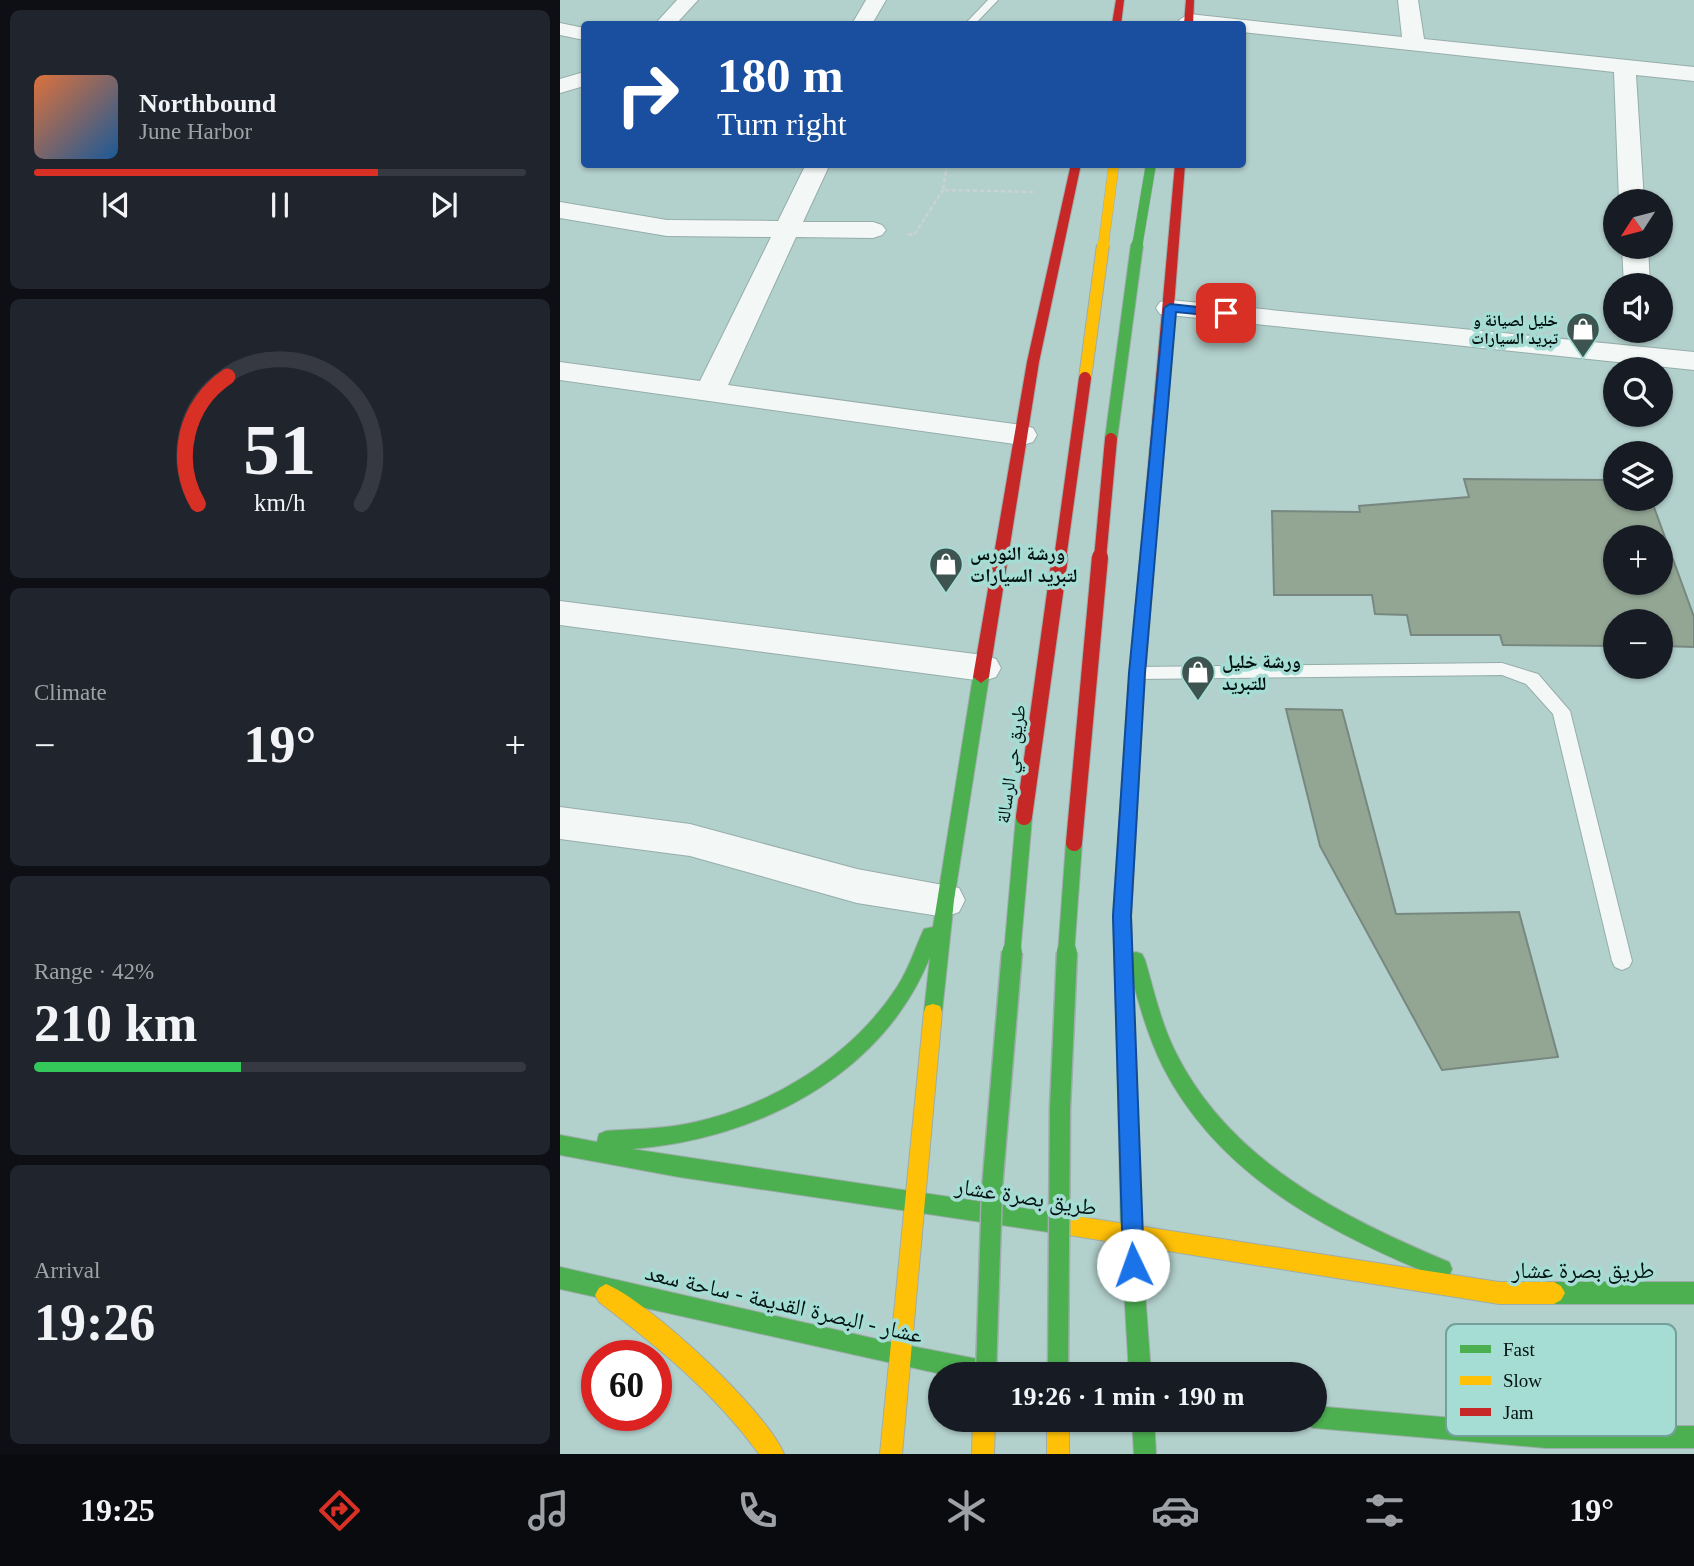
<!DOCTYPE html>
<html lang="en">
<head>
<meta charset="utf-8">
<style>
  body { margin:0; font-family:"Times New Roman","Noto Naskh Arabic",serif; background:#20242c; color:#f1f3f6; height:100vh; display:flex; flex-direction:column; font-size:26px; white-space:nowrap }
  * { box-sizing:border-box; margin:0 }
  p { font-size:23px; color:#9ea1a6 }
  .icon { flex:none; width:38px; height:38px; fill:none; stroke:currentColor; stroke-width:2; stroke-linecap:round; stroke-linejoin:round }
  .map { position:relative; flex:1; overflow:hidden }
  .drawer { display:flex; flex-direction:column; gap:10px; padding:10px; background:#0d0f14; width:560px }
  .drawer>* { flex:none }
  .hud { position:absolute; left:21px; top:21px; width:665px; height:147px; border-radius:7px; box-shadow:0 2px 5px #0004; background:#1a4fa0; color:#fff; overflow:hidden }
  .needle { width:46px; rotate:234deg }
  .controls { position:absolute; left:1043px; top:189px; display:grid; gap:14px }
  .controls a { display:grid; place-items:center; width:70px; height:70px; border-radius:50%; background:#171b24; box-shadow:0 2px 5px #0004; font-size:35px }
  .speed { position:absolute; left:21px; top:1340px; display:flex; gap:14px; font-size:35px; font-weight:700; text-align:center }
  .speed>* { display:grid; place-content:center; width:91px; height:91px; border-radius:50%; background:#171b24; box-shadow:0 2px 5px #0004; line-height:1 }
  .speed .limit { border:10px solid #d22; background:#fff; color:#111 }
  .pin { position:absolute; display:grid; place-items:center; width:60px; height:60px; color:#fff; margin:-30px; border-radius:14px; box-shadow:0 4px 10px #0006 }
  .me { position:absolute; width:77px; margin:-38px; rotate:357deg; stroke-linejoin:round; filter:drop-shadow(0 0 5px #0008) }
  .turn { display:flex; align-items:center; gap:24px; height:147px; padding:0 21px; font-size:32px }
  .turn .icon { width:91px; height:91px; stroke-width:2.5 }
  .turn b { display:block; font-size:49px; line-height:60px }
  .big { font-size:52px; font-weight:700; line-height:1.1 }
  .drawer .card { flex:1; display:flex; flex-direction:column; justify-content:center; gap:10px; min-width:0; padding:0 24px; border-radius:10px; background:#20242c }
  .drawer .dial { align-items:center; gap:0 }
  .dial svg { height:182px; overflow:visible; fill:none; stroke:#363941; stroke-width:7; stroke-linecap:round; text-anchor:middle }
  .dial text { fill:#f1f3f6; stroke:none }
  .song { display:flex; align-items:center; gap:21px }
  .cover { width:84px; height:84px; border-radius:10px; background:linear-gradient(135deg,hsl(20 70% 55%),hsl(210 70% 35%)) }
  .played { height:7px; border-radius:4px; background:linear-gradient(90deg,#d93025 70%,#363941 70%) }
  .keys { display:flex; justify-content:space-around; direction:ltr }
  .heat { display:flex; justify-content:space-between; align-items:center; font-size:38px; direction:ltr }
  .charge { height:10px; border-radius:5px; background:linear-gradient(90deg,#34c759 42%,#363941 0) }
  .trip { position:absolute; left:368px; top:1362px; width:399px; height:70px; border-radius:35px; background:#171b24; box-shadow:0 2px 5px #0004; font-weight:700; line-height:70px; text-align:center }
  .tabs { display:flex; height:112px; justify-content:space-around; align-items:center; background:#090b0e; color:#9ea1a6 }
  .tabs .icon { width:49px; height:49px }
  .tabs .on { color:#d93025 }
  .tabs b { font-size:32px; color:#f1f3f6 }
  main { display:flex; flex:1; min-height:0 }
  .map>svg:first-child { display:block }
  .building { fill:#93a694; stroke:#788880; stroke-width:2; fill-rule:evenodd }
  .lines { fill:none; stroke-linecap:round; stroke-linejoin:round }
  .lane-casing { stroke:#96adaa; stroke-width:2 }
  .street-casing { stroke:#96adaa; stroke-width:2 }
  .fast-casing { stroke:#9eadab; stroke-width:2 }
  .slow-casing { stroke:#9eadab; stroke-width:2 }
  .jam-casing { stroke:#9eadab; stroke-width:2 }
  .path { stroke:#c9d3d1; stroke-width:2.5; stroke-dasharray:4.5 2.5; stroke-linecap:butt }
  .lane { fill:#f3f8f7; fill-rule:evenodd }
  .street { fill:#f3f8f7; fill-rule:evenodd }
  .fast { fill:#4caf50; fill-rule:evenodd }
  .slow { fill:#ffc107; fill-rule:evenodd }
  .jam { fill:#c62828; fill-rule:evenodd }
  .fast-bridge-far3-casing { stroke:#9eadab; stroke-width:11; stroke-linecap:butt }
  .fast-bridge-far2-casing { stroke:#9eadab; stroke-width:14; stroke-linecap:butt }
  .fast-bridge-far1-casing { stroke:#9eadab; stroke-width:18; stroke-linecap:butt }
  .fast-bridge-casing { stroke:#9eadab; stroke-width:23; stroke-linecap:butt }
  .slow-bridge-far1-casing { stroke:#9eadab; stroke-width:11; stroke-linecap:butt }
  .slow-bridge-casing { stroke:#9eadab; stroke-width:14; stroke-linecap:butt }
  .jam-bridge-far1-casing { stroke:#9eadab; stroke-width:14; stroke-linecap:butt }
  .jam-bridge-casing { stroke:#9eadab; stroke-width:18; stroke-linecap:butt }
  .fast-bridge-far3 { stroke:#4caf50; stroke-width:10 }
  .fast-bridge-far2 { stroke:#4caf50; stroke-width:12 }
  .fast-bridge-far1 { stroke:#4caf50; stroke-width:16 }
  .fast-bridge { stroke:#4caf50; stroke-width:20 }
  .slow-bridge-far1 { stroke:#ffc107; stroke-width:10 }
  .slow-bridge { stroke:#ffc107; stroke-width:12 }
  .jam-bridge-far1 { stroke:#c62828; stroke-width:12 }
  .jam-bridge { stroke:#c62828; stroke-width:16 }
  .route { fill:#1a73e8; stroke:#114b97; stroke-width:2 }
  .labels { text-anchor:middle; dominant-baseline:central; stroke-width:7; stroke-linejoin:round; paint-order:stroke }
  .far-poi-label { font-size:16px; font-weight:bold; fill:#00110f; stroke:#a5ddd5; text-anchor:end }
  .poi-label { font-size:19px; font-weight:bold; fill:#00110f; stroke:#a5ddd5; text-anchor:start }
  .street-label { font-size:19px; fill:#00110f; stroke:#a5ddd5 }
  .near-street-label { font-size:23px; fill:#00110f; stroke:#a5ddd5 }
  .key { fill:#a5ddd5; stroke:#73a09a; stroke-width:2 }
  .key-label { font-size:19px; fill:#00110f }
</style>
</head>
<body>
<main>
<section class="drawer">
<div class="card">
<div class="song"><i class="cover"></i><div><b>Northbound</b><p>June Harbor</p></div></div>
<div class="played"></div>
<div class="keys"><svg class="icon" aria-label="previous" viewBox="0 0 24 24"><path d="M18 5L8 12l10 7zM5 5v14"/></svg><svg class="icon" aria-label="pause" viewBox="0 0 24 24"><path d="M8 5v14M16 5v14"/></svg><svg class="icon" aria-label="next" viewBox="0 0 24 24"><path d="M6 5l10 7-10 7zM19 5v14"/></svg></div>
</div>
<div class="card dial"><svg viewBox="0 0 100 80">
<path d="M14 69A42 42 0 1 1 86 69"/>
<path d="M14 69A42 42 0 0 1 27 13" stroke="#d93025"/>
<text x="50" y="56" font-size="32" font-weight="700">51</text>
<text x="50" y="72" font-size="11">km/h</text>
</svg></div>
<div class="card"><p>Climate</p>
<div class="heat"><a>−</a><b class="big">19°</b><a>+</a></div>
</div>
<div class="card"><p>Range · 42%</p><b class="big">210 km</b><div class="charge"></div></div>
<div class="card"><p>Arrival</p><b class="big">19:26</b></div>
</section>
<div class="map">
<svg width="1134" height="1454" viewBox="0 0 1134 1454">
  <rect width="100%" height="100%" fill="#b2d0cc"/>
  <!-- building -->
  <g class="building">
    <path d="M904,479L1055,480V499H1091L1134,617V647L1101,646V621H1055V646L943,645L940,635H851L847,615L815,614L812,595H714L712,511L800,512L799,506L909,497ZM1055,537H1101V583H1055Z"/>
    <path d="M726,709L782,710L836,914L959,912L998,1057L882,1070L760,846Z"/>
  </g>
  <g class="lines">
    <!-- lane casing -->
    <g class="lane-casing">
      <g id="lane">
        <path d="M428,0H438L415,24H405Z"/>
        <path d="M942,663L978,674L1010,711L1072,961L1069,967L1062,970L1055,967L1052,961L993,714L966,684L942,675L577,679L569,673L577,667Z"/>
      </g>
    </g>
    <!-- street casing -->
    <g class="street-casing">
      <g id="street">
        <path d="M117,0H138L116,24H95Z"/>
        <path d="M306,0H326L312,24H292Z"/>
        <path d="M838,0H858L864,39L1134,67V81L1076,75L1084,201H1059L1054,72L682,32V24H622L619,20L629,14L842,37Z"/>
        <path d="M0,23L24,28V40L0,35Z"/>
        <path d="M24,72V86L0,93V79Z"/>
        <path d="M246,164H270L243,222H313L322,225L326,230L322,235L313,238L236,237L168,385L462,425L473,428L477,435L473,442L462,445L0,380V362L140,381L211,237L107,236L0,218V202L107,220L218,221Z"/>
        <path d="M1062,247H1088L1090,285H1064Z"/>
        <path d="M610,300L1134,352V370L600,314L596,308L600,302Z"/>
        <path d="M0,601L423,655L436,659L441,668L436,677L423,681L0,625Z"/>
        <path d="M0,807L130,824L297,869L399,888L405,900L399,912L385,917L297,903L130,856L0,839Z"/>
      </g>
    </g>
    <!-- fast casing -->
    <g class="fast-casing">
      <g id="fast">
        <path d="M421,671L429,677L394,900L382,1012L380,1018L373,1020L366,1018L364,1012L370,957C322,1077 194,1140 72,1149L502,1214L509,1217L512,1224L509,1231L502,1234L119,1177L0,1155V1135L37,1142L39,1134L46,1131C73,1129 100,1129 126,1124C208,1108 291,1058 337,987C349,969 355,948 364,929L373,927L413,677Z"/>
        <path d="M576,952L582,954L585,960C594,991 601,1023 615,1051C669,1161 782,1217 889,1262L892,1269L889,1276L882,1279C771,1234 660,1178 603,1067C586,1033 577,996 567,960L570,954Z"/>
        <path d="M566,1034L573,1037L575,1043L581,1237L591,1374H569L561,1237L557,1043L559,1037Z"/>
        <path d="M0,1267L325,1341L438,1363L446,1366L449,1374H381L0,1289Z"/>
        <path d="M994,1282H1134V1304H994L987,1300L983,1293L987,1286Z"/>
        <path d="M754,1406L986,1426H1134V1448H986L754,1428L746,1425L744,1419H754Z"/>
        <path d="M572,1419H594L596,1454H574Z"/>
      </g>
    </g>
    <!-- slow casing -->
    <g class="slow-casing">
      <g id="slow">
        <path d="M575,699L583,705L571,916L575,1043L573,1049L566,1052L559,1049L557,1043L553,916L567,705Z"/>
        <path d="M373,1004L380,1006L382,1012L342,1454H320L364,1012L366,1006Z"/>
        <path d="M502,1214L939,1282H994L1001,1286L1005,1293L1001,1300L994,1304H939L502,1234L495,1231L492,1224L495,1217Z"/>
        <path d="M46,1284C90,1302 206,1410 224,1454H199C155,1393 98,1347 39,1302L35,1295L39,1288Z"/>
        <path d="M413,1419H435L434,1454H412Z"/>
        <rect x="487" y="1419" width="22" height="35"/>
      </g>
    </g>
    <!-- jam casing -->
    <g class="jam-casing">
      <g id="jam">
        <path d="M556,0H564L561,24H552Z"/>
        <path d="M626,0H634L633,24H624Z"/>
        <path d="M511,164H521L479,362L429,677L421,683L413,677L467,362Z"/>
        <path d="M615,164H625L583,705L575,711L567,705Z"/>
      </g>
    </g>
    <!-- path -->
    <g class="path">
      <path d="M387,164L383,190L474,192"/>
      <path d="M348,234L354,235L383,190"/>
    </g>
    <!-- lane -->
    <use href="#lane" class="lane"/>
    <!-- street -->
    <use href="#street" class="street"/>
    <!-- fast -->
    <use href="#fast" class="fast"/>
    <!-- slow -->
    <use href="#slow" class="slow"/>
    <!-- jam -->
    <use href="#jam" class="jam"/>
    <!-- fast-bridge-far3 casing -->
    <g class="fast-bridge-far3-casing">
      <path id="fast-bridge-far3" d="M577,247L591,164"/>
    </g>
    <!-- fast-bridge-far2 casing -->
    <g class="fast-bridge-far2-casing">
      <path id="fast-bridge-far2" d="M551,439L577,245"/>
    </g>
    <!-- fast-bridge-far1 casing -->
    <g class="fast-bridge-far1-casing">
      <g id="fast-bridge-far1">
        <path d="M452,954L464,817"/>
        <path d="M506,954L514,843"/>
      </g>
    </g>
    <!-- fast-bridge casing -->
    <g class="fast-bridge-casing">
      <g id="fast-bridge">
        <path d="M426,1374L432,1189L452,952"/>
        <path d="M498,1374L500,1108L507,952"/>
      </g>
    </g>
    <!-- slow-bridge-far1 casing -->
    <g class="slow-bridge-far1-casing">
      <path id="slow-bridge-far1" d="M543,247L554,164"/>
    </g>
    <!-- slow-bridge casing -->
    <g class="slow-bridge-casing">
      <path id="slow-bridge" d="M525,378L543,245"/>
    </g>
    <!-- jam-bridge-far1 casing -->
    <g class="jam-bridge-far1-casing">
      <g id="jam-bridge-far1">
        <path d="M500,559L525,378"/>
        <path d="M540,559L551,439"/>
      </g>
    </g>
    <!-- jam-bridge casing -->
    <g class="jam-bridge-casing">
      <g id="jam-bridge">
        <path d="M464,817L500,557"/>
        <path d="M514,843L540,557"/>
      </g>
    </g>
    <!-- fast-bridge-far3 -->
    <use href="#fast-bridge-far3" class="fast-bridge-far3"/>
    <!-- fast-bridge-far2 -->
    <use href="#fast-bridge-far2" class="fast-bridge-far2"/>
    <!-- fast-bridge-far1 -->
    <use href="#fast-bridge-far1" class="fast-bridge-far1"/>
    <!-- fast-bridge -->
    <use href="#fast-bridge" class="fast-bridge"/>
    <!-- slow-bridge-far1 -->
    <use href="#slow-bridge-far1" class="slow-bridge-far1"/>
    <!-- slow-bridge -->
    <use href="#slow-bridge" class="slow-bridge"/>
    <!-- jam-bridge-far1 -->
    <use href="#jam-bridge-far1" class="jam-bridge-far1"/>
    <!-- jam-bridge -->
    <use href="#jam-bridge" class="jam-bridge"/>
  </g>
  <!-- route -->
  <path class="route" d="M610,304L666,310L671,313L666,317L616,312L585,673L571,916L584,1265L581,1272L573,1275L566,1272L563,1265L553,916L569,673L604,308Z"/>
  <!-- icons -->
  <defs>
    <g id="shop-pin" transform="scale(1.75)"><path d="M0 17L-7.5 6A9.5 9.5 0 1 1 7.5 6Z" fill="#3e5451" stroke="#a5ddd5"/><path d="M-5-2.5h2.3a2.7 3.5 0 0 1 5.4 0H5L5.5 6h-11ZM-1.5-2.5h3a1.5 2.3 0 0 0-3 0Z" fill="#fff"/></g>
  </defs>
  <g fill-rule="evenodd">
    <use href="#shop-pin" x="1023" y="329"/>
    <use href="#shop-pin" x="386" y="564"/>
    <use href="#shop-pin" x="638" y="672"/>
  </g>
  <g class="labels">
    <!-- far-poi labels -->
    <g class="far-poi-label">
      <text x="998" y="320">خليل لصيانة و<tspan x="998" dy="18">تبريد السيارات</tspan></text>
    </g>
    <!-- poi labels -->
    <g class="poi-label">
      <text x="410" y="553">ورشة النورس<tspan x="410" dy="22">لتبريد السيارات</tspan></text>
      <text x="662" y="661">ورشة خليل<tspan x="662" dy="22">للتبريد</tspan></text>
    </g>
    <!-- street labels -->
    <g class="street-label">
      <text transform="translate(451 764) rotate(-82)">طريق حي الرسالة</text>
    </g>
    <!-- near-street labels -->
    <g class="near-street-label">
      <text transform="translate(466 1197) rotate(9)">طريق بصرة عشار</text>
      <text x="1023" y="1270">طريق بصرة عشار</text>
      <text transform="translate(224 1304) rotate(13)">عشار - البصرة القديمة - ساحة سعد</text>
    </g>
  </g>
  <!-- legend -->
  <rect x="886" y="1324" width="230" height="112" rx="10" class="key"/>
  <rect x="900" y="1345" width="31" height="8" fill="#4caf50"/>
  <rect x="900" y="1376" width="31" height="9" fill="#ffc107"/>
  <rect x="900" y="1408" width="31" height="8" fill="#c62828"/>
  <g class="key-label">
    <text x="943" y="1356">Fast</text>
    <text x="943" y="1387">Slow</text>
    <text x="943" y="1419">Jam</text>
  </g>
</svg>
<div class="controls">
<a><svg class="needle" viewBox="-14 -14 28 28"><path d="M0-13l5 13h-10z" fill="#e53935"/><path d="M0 13l5-13h-10z" fill="#9ea1a6"/></svg></a>
<a><svg class="icon" aria-label="sound" viewBox="0 0 24 24"><path d="M4 9h4l5-4v14l-5-4H4zM17 9q2 3 0 6"/></svg></a>
<a><svg class="icon" aria-label="search" viewBox="0 0 24 24"><circle cx="10" cy="10" r="6"/><path d="M15 15l6 6"/></svg></a>
<a><svg class="icon" aria-label="layers" viewBox="0 0 24 24"><path d="M12 4l9 5-9 5-9-5zM3 14l9 5 9-5"/></svg></a>
<a>+</a>
<a>−</a>
</div>
<div class="speed"><div class="limit">60</div></div>
<div class="pin" style="left:666px;top:313px;background:#d93025"><svg class="icon" aria-label="arrive" viewBox="0 0 24 24"><path d="M6 21V4h12l-3 4 3 4H6"/></svg></div>
<svg class="me" style="left:573px;top:1265px" viewBox="-20 -20 40 40"><circle r="19" fill="#fff"/><path d="M0-13L10 11 0 6-10 11z" fill="#1a73e8"/></svg>
<div class="trip">19:26 · 1 min · 190 m</div>
<div class="hud">
<div class="turn"><svg class="icon" aria-label="right" viewBox="0 0 24 24"><path d="M7 20v-9h11M14 6l5 5-5 5"/></svg><div><b>180 m</b>Turn right</div></div>
</div>
</div>
</main>
<nav class="tabs">
<b>19:25</b>
<svg class="icon on" aria-label="directions" viewBox="0 0 24 24"><path d="M12 3l9 9-9 9-9-9zM9 14v-3h6M13 9l2 2-2 2"/></svg>
<svg class="icon" aria-label="music" viewBox="0 0 24 24"><path d="M9 18V5l10-2v13"/><circle cx="6" cy="18" r="3"/><circle cx="16" cy="16" r="3"/></svg>
<svg class="icon" aria-label="phone" viewBox="0 0 24 24"><path d="M5 4h4l2 5-3 2q2 4 5 5l2-3 5 2v4C11 20 4 13 5 4z"/></svg>
<svg class="icon" aria-label="climate" viewBox="0 0 24 24"><path d="M12 3v18M4 7l16 10M4 17L20 7"/></svg>
<svg class="icon" aria-label="car" viewBox="0 0 24 24"><path d="M5 17H2v-5l4-1 3-4h7l3 4 3 1v5h-3M9 17h6M6 11h13"/><circle cx="7" cy="17" r="2"/><circle cx="17" cy="17" r="2"/></svg>
<svg class="icon" aria-label="filters" viewBox="0 0 24 24"><path d="M4 7h16M4 17h16"/><circle cx="9" cy="7" r="2"/><circle cx="15" cy="17" r="2"/></svg>
<b>19°</b>
</nav>
</body>
</html>
